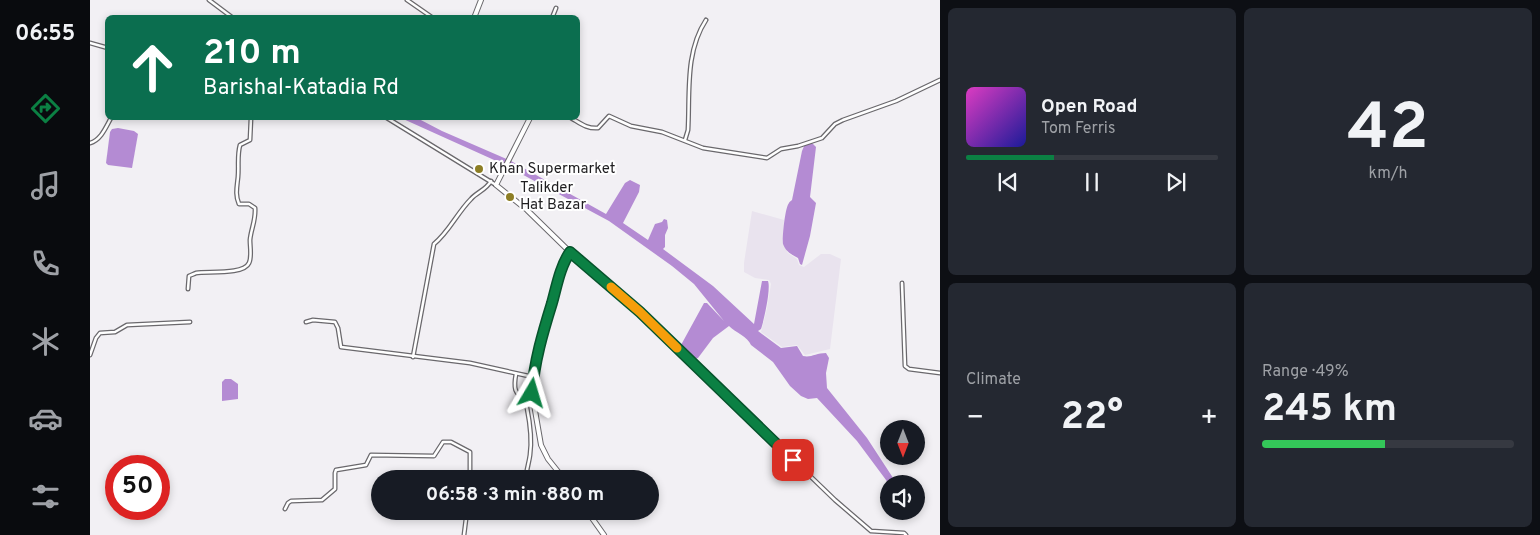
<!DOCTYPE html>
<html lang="en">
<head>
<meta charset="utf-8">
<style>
  body { margin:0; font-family:Overpass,sans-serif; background:#242831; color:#f1f3f6; height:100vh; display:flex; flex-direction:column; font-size:19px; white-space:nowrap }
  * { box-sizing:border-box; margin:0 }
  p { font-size:16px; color:#9ea1a6 }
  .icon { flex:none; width:28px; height:28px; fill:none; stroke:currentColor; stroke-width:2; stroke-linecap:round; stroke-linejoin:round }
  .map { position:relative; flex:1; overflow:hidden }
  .panel { display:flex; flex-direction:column; gap:8px; padding:8px; background:#0d0f14; width:600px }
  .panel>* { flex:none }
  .guide { position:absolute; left:15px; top:15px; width:475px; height:105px; border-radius:8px; box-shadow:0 2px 8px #0003; background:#0b6e4f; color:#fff; overflow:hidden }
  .needle { width:32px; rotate:180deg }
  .fabs { position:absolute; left:790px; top:420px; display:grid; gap:10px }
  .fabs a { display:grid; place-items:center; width:45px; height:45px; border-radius:50%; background:#171b24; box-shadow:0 2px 8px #0003; font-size:25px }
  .speed { position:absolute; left:15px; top:455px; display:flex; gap:10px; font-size:25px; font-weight:700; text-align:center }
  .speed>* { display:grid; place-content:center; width:65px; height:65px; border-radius:50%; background:#171b24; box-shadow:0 2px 8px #0003; line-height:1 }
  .speed .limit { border:8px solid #d22; background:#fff; color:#111 }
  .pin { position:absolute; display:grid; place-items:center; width:42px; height:42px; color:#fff; margin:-21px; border-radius:10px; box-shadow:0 2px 8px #0006 }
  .me { position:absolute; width:55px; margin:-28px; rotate:7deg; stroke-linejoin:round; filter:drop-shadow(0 0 4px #0008) }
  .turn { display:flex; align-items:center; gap:18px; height:105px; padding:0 15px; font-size:22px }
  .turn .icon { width:65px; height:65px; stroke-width:2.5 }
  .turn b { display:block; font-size:35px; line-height:42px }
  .big { font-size:38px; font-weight:700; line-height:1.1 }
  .panel .tile { flex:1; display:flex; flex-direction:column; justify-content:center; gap:8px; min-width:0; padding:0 18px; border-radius:8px; background:#242831 }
  .panel .dial { align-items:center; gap:0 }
  .dial b { font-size:65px; line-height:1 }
  .song { display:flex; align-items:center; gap:15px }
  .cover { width:60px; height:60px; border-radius:8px; background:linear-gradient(135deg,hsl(310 70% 55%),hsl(240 70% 35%)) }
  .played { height:5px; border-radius:2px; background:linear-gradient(90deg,#0b8043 35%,#363941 35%) }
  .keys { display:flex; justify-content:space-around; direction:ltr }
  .heat { display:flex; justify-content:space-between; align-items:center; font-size:28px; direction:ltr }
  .charge { height:8px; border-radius:4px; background:linear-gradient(90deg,#34c759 49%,#363941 0) }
  .panel .tiles { flex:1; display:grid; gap:8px; grid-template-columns:repeat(2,1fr) }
  .trip { position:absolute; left:281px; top:470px; width:288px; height:50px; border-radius:25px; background:#171b24; box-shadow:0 2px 8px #0003; font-weight:700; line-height:50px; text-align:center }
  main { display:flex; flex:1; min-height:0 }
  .tabs { display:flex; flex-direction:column; width:90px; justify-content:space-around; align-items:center; background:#090b0e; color:#9ea1a6 }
  .tabs .icon { width:35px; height:35px }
  .tabs .current { color:#0b8043 }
  .tabs b { font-size:22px; color:#f1f3f6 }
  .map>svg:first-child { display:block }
  .built { fill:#e9e3ee }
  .water { fill:#b48bd3 }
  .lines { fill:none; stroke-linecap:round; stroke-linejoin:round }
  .minor-casing { stroke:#6a686c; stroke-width:5 }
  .secondary-casing { stroke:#6a686c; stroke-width:6 }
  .minor { stroke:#fff; stroke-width:2.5 }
  .secondary { stroke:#fff; stroke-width:4 }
  .route-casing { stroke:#07532c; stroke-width:12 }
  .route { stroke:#0b8043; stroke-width:9 }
  .slow { stroke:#f59e0b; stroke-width:9 }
  .poi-dot { fill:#8d7e25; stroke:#fff; stroke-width:2 }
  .labels { text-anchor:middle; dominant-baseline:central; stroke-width:4; stroke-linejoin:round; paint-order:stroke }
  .poi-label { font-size:15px; fill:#1f1e20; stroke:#fff; text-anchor:start }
</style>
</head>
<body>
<main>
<nav class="tabs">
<b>06:55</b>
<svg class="icon current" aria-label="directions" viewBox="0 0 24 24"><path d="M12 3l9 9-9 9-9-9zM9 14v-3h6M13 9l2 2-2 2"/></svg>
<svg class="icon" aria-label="music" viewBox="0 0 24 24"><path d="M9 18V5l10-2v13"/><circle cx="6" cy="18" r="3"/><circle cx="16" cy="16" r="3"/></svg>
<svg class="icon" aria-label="phone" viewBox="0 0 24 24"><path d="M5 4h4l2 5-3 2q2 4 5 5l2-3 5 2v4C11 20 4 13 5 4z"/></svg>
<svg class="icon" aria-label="climate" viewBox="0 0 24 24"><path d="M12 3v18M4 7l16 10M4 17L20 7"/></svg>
<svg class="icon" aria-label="car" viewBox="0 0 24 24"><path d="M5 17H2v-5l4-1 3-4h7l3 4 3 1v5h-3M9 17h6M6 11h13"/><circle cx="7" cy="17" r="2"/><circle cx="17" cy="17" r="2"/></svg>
<svg class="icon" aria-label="filters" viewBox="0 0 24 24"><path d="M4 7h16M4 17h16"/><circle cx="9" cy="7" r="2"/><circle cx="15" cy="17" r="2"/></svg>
</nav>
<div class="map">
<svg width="850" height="535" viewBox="0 0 850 535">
  <rect width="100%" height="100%" fill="#f2f0f4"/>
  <!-- built -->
  <path class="built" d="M662,211L694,220L693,244L698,253L707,259L709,265L714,267L731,254H740L751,259L740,349L715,355L707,345L692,347L671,332L677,308L681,284L679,280L665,278L654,272V263Z"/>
  <!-- water -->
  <g class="water">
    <path d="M311,118H327L352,131L421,161L516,214L535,183L540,180L550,185L549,192L533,223L558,240L565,224L572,222L574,219L577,220L578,228L575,235V247L573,249L623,286L664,324L672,281H678C681,289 674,320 671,329L668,331L691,348L707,346L713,356C721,358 726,353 736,353L739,358L736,373L737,388L777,438L807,484H799L767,441L727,398L718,399L711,396L700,386L683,362L661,345C658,337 645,332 639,326L623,338L608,358L605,359L597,355L591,347V345L614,303H617L634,321L604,284L582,266L519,221L413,164Z"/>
    <path d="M28,128L44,131L48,134L42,168L18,165L16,163L20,132L22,129Z"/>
    <path d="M722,143L726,147L720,197L726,203L720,236L712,265L710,264L708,258C701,254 696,252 693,244C692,239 695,207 699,203C699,202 701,201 702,200L712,151L715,144Z"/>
    <path d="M135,379H141L148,384V399L132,401V382Z"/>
  </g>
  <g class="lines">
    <!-- minor casing -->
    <g class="minor-casing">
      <g id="minor">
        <path d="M119,0L143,18"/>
        <path d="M317,0L343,18"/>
        <path d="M462,18L466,8"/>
        <path d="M0,43L18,48"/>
        <path d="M297,118L406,185"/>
        <path d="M481,118C490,123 497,129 508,128L519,116L541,126L572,132L613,148L677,158L691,149L708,146L732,138L745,124L753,120L806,101L850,80"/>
        <path d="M595,140L598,130C600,93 595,52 616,20"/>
        <path d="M0,143C11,140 16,127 21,118"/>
        <path d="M480,252L550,312L745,500L781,531L814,533L816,535"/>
        <path d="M812,283L815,366L819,369L850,373"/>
        <path d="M98,289L99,276C101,275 104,274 106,273C117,271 154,275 159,263C162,257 160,247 160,240C161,229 166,220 165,208L159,204H149C145,195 147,187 148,177C149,166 147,156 150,145L160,140L161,118"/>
        <path d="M216,322L223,320L245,322L248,328L251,347L380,363L443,377"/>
        <path d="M0,355L6,338L10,333L25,332L37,325L100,322"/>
        <path d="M323,357L344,244C359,232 367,213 381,199C387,192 396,190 401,181"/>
        <path d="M426,374C421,401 434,391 437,408C440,423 442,441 440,455C439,463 436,471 436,479"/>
        <path d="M195,509L198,503L201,501L232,500L245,489V473L246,470L276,465L281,455L344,456L353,442H361L380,452V479"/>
        <path d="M374,535L377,511"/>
      </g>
    </g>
    <!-- secondary casing -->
    <g class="secondary-casing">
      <g id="secondary">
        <path d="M384,18L391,0"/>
        <path d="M440,118L406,185L437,210L480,252L468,278L452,335L443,377L442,393L451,445L458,459L474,479"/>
        <path d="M497,511L514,535"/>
      </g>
    </g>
    <!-- minor -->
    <use href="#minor" class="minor"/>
    <!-- secondary -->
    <use href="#secondary" class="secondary"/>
  </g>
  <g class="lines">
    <!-- route casing -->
    <g class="route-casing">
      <path id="route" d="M442,393C444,362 453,332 462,303C467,285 470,267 480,252L550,312L703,460"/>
    </g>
    <!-- route -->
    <use href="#route" class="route"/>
    <!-- slow -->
    <path class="slow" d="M521,287L550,312L587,348"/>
  </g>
  <!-- markers -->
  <g class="poi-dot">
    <circle cx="389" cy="169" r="5"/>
    <circle cx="420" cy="197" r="5"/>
  </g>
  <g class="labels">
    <!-- poi labels -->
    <g class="poi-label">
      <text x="399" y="169">Khan Supermarket</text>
      <text x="430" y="188">Talikder<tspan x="430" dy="17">Hat Bazar</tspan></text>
    </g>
  </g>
</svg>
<div class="fabs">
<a><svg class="needle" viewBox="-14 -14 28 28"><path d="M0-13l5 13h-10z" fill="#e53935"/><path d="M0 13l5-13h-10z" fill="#9ea1a6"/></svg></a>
<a><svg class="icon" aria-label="sound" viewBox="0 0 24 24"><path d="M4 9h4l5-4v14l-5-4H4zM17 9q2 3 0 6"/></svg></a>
</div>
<div class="speed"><div class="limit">50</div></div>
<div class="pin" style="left:703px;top:460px;background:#d93025"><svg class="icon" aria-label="arrive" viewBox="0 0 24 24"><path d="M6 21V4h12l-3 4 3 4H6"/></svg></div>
<svg class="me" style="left:442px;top:393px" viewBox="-20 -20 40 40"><path d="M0-17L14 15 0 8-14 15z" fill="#0b8043" stroke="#fff" stroke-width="4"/></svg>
<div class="trip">06:58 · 3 min · 880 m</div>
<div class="guide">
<div class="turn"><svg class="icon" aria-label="ahead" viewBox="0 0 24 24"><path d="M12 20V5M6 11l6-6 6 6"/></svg><div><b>210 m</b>Barishal-Katadia Rd</div></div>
</div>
</div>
<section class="panel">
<div class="tiles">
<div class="tile">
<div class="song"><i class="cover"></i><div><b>Open Road</b><p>Tom Ferris</p></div></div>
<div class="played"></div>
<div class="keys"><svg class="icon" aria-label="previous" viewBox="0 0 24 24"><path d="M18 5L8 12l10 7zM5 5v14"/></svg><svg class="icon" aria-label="pause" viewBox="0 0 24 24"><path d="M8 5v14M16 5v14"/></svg><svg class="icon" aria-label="next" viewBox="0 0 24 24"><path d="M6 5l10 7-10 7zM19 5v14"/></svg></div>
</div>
<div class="tile dial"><b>42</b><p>km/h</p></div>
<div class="tile"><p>Climate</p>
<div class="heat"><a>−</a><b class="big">22°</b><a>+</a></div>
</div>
<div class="tile"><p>Range · 49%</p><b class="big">245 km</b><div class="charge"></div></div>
</div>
</section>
</main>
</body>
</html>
